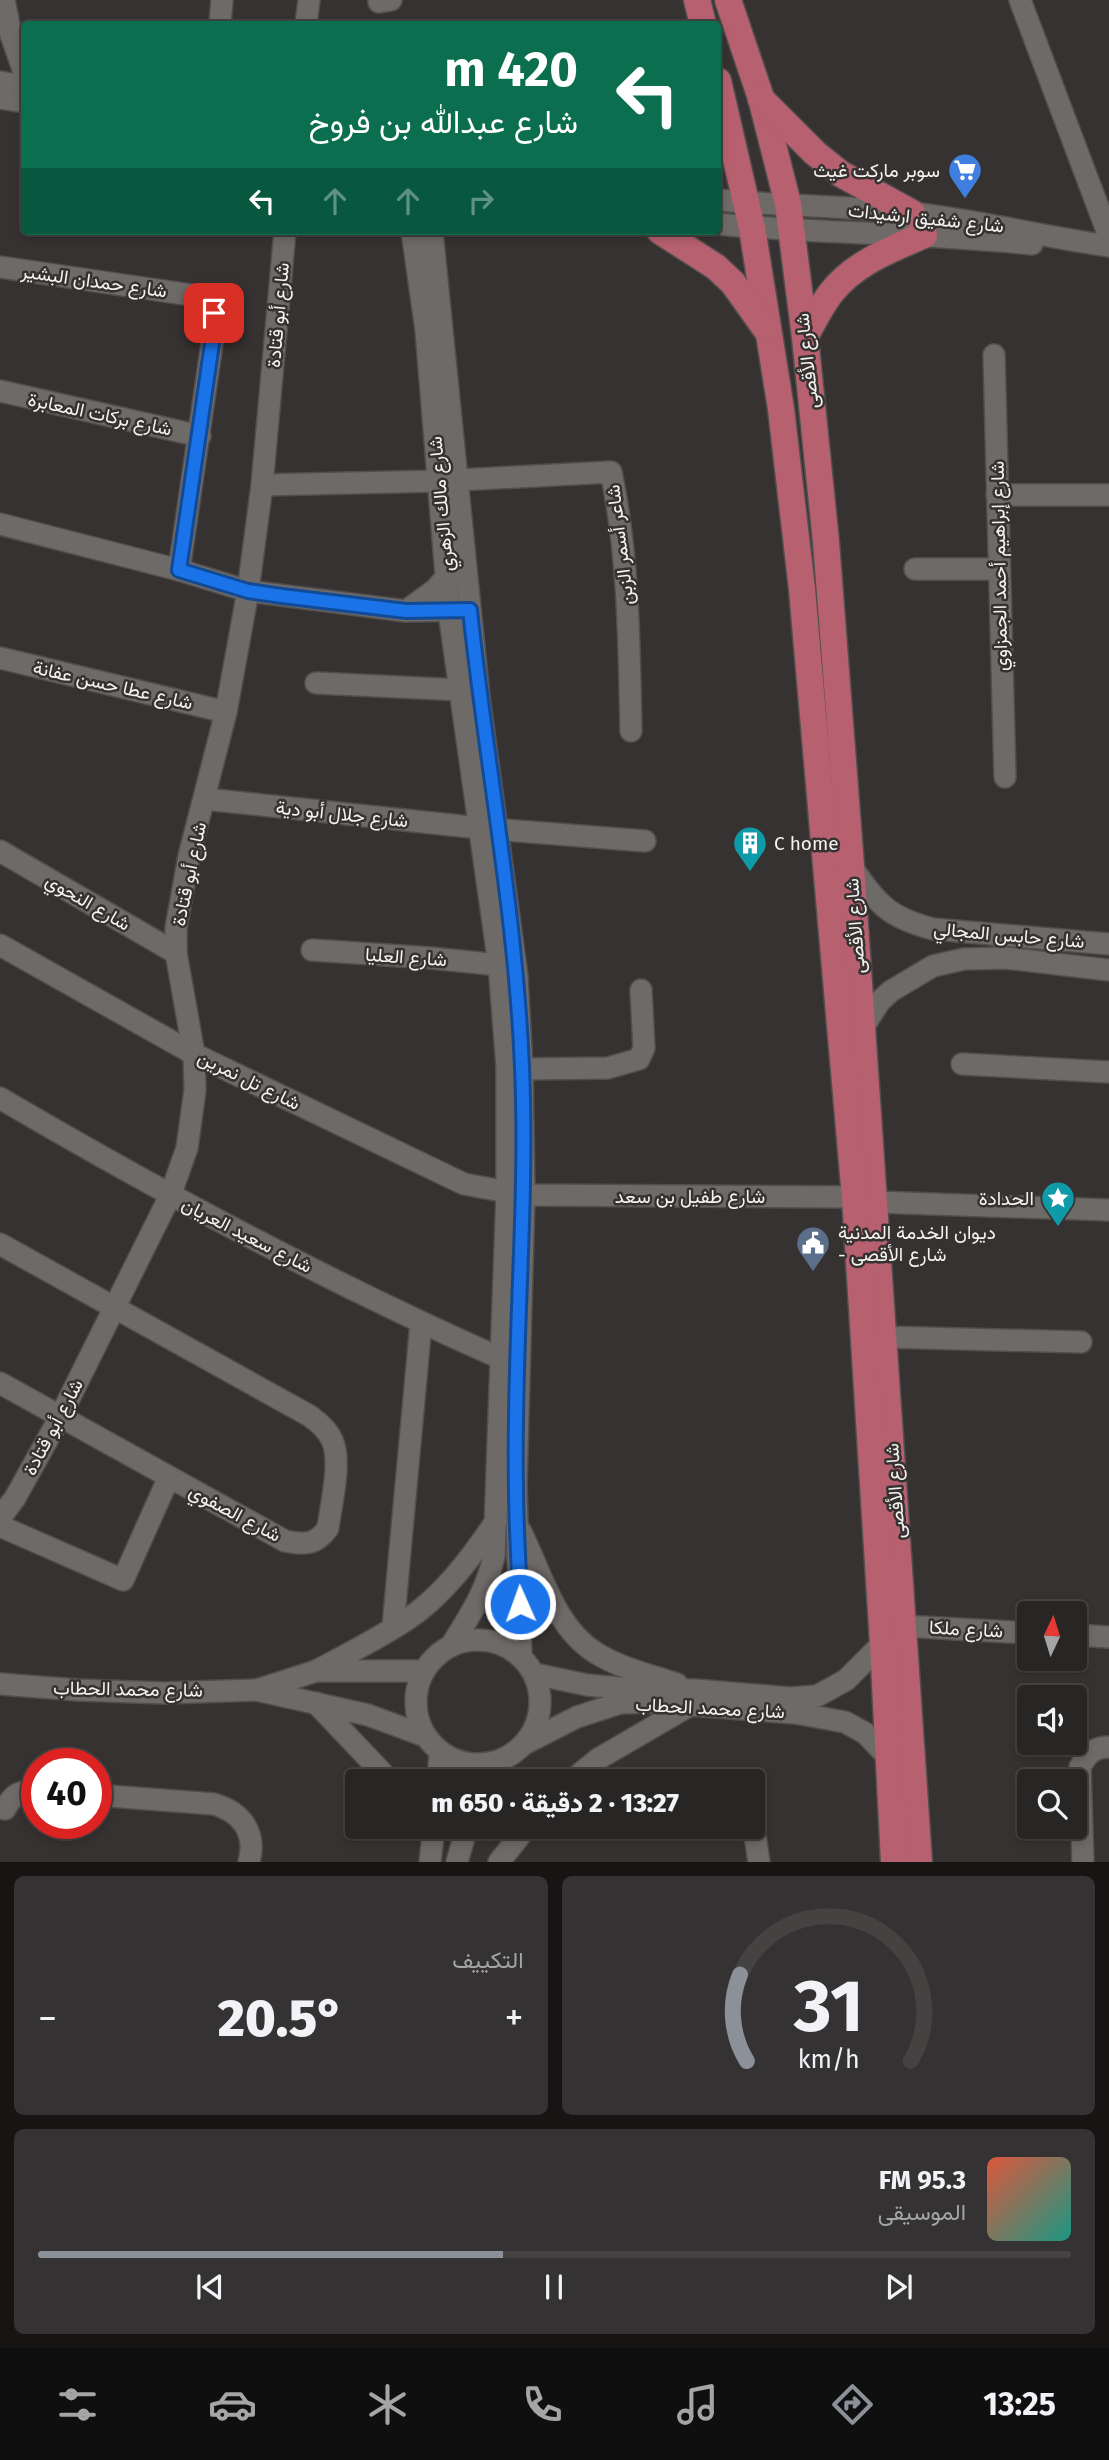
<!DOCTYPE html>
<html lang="ar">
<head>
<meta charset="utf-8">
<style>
  body { margin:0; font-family:"Fira Sans",Vazirmatn,sans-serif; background:#343232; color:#f1f3f6; direction:rtl; height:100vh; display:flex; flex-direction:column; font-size:26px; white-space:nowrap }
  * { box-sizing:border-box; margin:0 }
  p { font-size:23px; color:#a5a5a7 }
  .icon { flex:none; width:38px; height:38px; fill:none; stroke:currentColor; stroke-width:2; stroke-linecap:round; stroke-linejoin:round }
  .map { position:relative; height:1862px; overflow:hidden; direction:ltr }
  .details { display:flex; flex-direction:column; gap:14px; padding:14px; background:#161514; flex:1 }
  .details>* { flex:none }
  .hud { position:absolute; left:21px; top:21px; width:700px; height:214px; border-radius:7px; box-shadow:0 4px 10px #0003,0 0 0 2px #444342; direction:rtl; background:#0b6e4f; color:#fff; overflow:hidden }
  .needle { width:46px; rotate:4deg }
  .controls { position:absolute; left:1017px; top:1601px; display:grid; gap:14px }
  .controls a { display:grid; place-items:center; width:70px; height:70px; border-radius:7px; background:#282625; box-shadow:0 4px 10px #0003,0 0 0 2px #444342; font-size:35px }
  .speed { position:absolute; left:21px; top:1748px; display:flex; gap:14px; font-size:35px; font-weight:700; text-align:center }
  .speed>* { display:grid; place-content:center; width:91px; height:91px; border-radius:50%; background:#282625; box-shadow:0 4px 10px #0003,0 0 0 2px #444342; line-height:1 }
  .speed .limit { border:10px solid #d22; background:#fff; color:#111 }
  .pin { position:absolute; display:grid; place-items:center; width:60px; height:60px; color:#fff; margin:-30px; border-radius:14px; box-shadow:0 4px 10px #0006 }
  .me { position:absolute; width:77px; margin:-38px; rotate:358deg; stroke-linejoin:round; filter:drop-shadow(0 0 5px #0008) }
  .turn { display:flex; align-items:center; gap:24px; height:147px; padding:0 28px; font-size:32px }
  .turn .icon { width:91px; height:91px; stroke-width:2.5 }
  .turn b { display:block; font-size:49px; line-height:60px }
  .lanes { display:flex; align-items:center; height:66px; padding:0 28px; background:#0003; justify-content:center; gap:35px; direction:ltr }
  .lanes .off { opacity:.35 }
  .big { font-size:52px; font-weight:800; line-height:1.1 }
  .details .card { flex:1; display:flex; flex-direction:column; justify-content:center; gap:10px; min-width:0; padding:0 24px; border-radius:10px; background:#343232 }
  .details .dial { align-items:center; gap:0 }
  .dial svg { height:182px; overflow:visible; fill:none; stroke:#444342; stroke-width:7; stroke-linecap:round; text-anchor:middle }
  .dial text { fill:#f1f3f6; stroke:none }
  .song { display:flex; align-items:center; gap:21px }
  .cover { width:84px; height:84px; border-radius:10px; background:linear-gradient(135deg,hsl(10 70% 55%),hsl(170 70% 35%)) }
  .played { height:7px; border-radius:4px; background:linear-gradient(90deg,#8c9099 45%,#444342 45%) }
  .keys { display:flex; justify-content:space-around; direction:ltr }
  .heat { display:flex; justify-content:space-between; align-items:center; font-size:38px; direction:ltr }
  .details .tiles { flex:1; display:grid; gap:14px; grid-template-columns:1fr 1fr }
  .card:last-child { grid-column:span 2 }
  .trip { position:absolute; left:345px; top:1769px; width:420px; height:70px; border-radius:7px; background:#282625; box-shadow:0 4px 10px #0003,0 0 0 2px #444342; font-weight:800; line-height:70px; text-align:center; direction:rtl }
  .tabs { display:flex; height:112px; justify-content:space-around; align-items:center; background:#100f0f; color:#a5a5a7 }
  .tabs .icon { width:49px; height:49px }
  .tabs .selected { color:#8c9099 }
  .tabs b { font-size:32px; color:#f1f3f6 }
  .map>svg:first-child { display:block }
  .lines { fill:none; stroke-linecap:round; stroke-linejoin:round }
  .minor-casing { stroke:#514e4d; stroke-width:24 }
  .major-casing { stroke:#514e4d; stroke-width:29 }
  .minor { stroke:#6e6a68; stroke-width:21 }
  .major { stroke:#b7606f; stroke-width:26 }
  .route-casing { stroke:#114b97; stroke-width:18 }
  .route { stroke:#1a73e8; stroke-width:12 }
  .labels { text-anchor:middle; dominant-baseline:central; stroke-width:5; stroke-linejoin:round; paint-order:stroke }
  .poi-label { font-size:19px; fill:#f5f2f1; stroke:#363231; text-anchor:end }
  .street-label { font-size:19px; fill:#f5f2f1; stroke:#363231 }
</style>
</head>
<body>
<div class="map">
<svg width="1109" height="1862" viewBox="0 0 1109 1862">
  <rect width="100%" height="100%" fill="#363231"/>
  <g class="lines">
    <!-- minor casing -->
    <g class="minor-casing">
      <g id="minor">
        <path d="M4,0L11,35L24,72"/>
        <path d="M1020,0L1109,236"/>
        <path d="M379,2L391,0"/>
        <path d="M220,24L222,0"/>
        <path d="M306,24L309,0"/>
        <path d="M0,82L24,86"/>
        <path d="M0,98L24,102"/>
        <path d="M718,200C783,206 849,206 914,213C980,221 1044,237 1109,246"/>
        <path d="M718,224C822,234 927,233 1032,244"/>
        <path d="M412,231L426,330L449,612L499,965L507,1067V1193L494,1556C486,1592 470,1615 451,1646"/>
        <path d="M432,231L479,697L517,976L522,1069L524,1195L516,1486L521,1656"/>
        <path d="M0,267L198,296L211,306L215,323L179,570"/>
        <path d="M994,355L1005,777"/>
        <path d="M0,391L200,436"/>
        <path d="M262,485L439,481L611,472C629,557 629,644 631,731"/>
        <path d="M997,495H1109"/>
        <path d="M0,524L179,570L248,591L406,611L464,610"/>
        <path d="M915,569H998"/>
        <path d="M406,611L436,589L447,576"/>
        <path d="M0,658L226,712"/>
        <path d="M316,683L461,690"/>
        <path d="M205,799L480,828L645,841"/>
        <path d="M0,851L176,953"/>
        <path d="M851,866C878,904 887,917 933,929L1109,944"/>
        <path d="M0,945L194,1054L464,1184L524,1195L855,1197"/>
        <path d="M312,950L431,958L499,965"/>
        <path d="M862,1029L880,1001L891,991L933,966L964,959L1005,958L1109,970"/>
        <path d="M962,1064L1109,1072"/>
        <path d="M522,1069L608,1068L639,1059L644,1048L641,990"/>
        <path d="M0,1098C162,1193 328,1282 500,1358"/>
        <path d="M875,1202L1109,1210"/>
        <path d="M0,1244L310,1416C319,1423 327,1429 332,1440C342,1461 331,1504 328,1528C316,1545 305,1545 285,1541L0,1383"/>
        <path d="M884,1337L1081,1342"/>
        <path d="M0,1518L15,1498L60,1417L170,1196L187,1148L195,1090L194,1054L176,953V928L189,856L226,712L248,591L262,485L285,231"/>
        <path d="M0,1526L123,1580L169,1477"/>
        <path d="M520,1530C541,1571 554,1627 596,1653C620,1668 650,1675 677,1684"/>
        <path d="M903,1626L1029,1633"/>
        <path d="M393,1627L421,1323"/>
        <path d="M1074,1635L1109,1637"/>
        <circle cx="478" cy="1702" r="62"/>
        <path d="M316,1671C346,1655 377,1639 405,1621C442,1597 471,1558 496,1521"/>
        <path d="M535,1674L587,1685L630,1689L695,1690L790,1698L817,1696L846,1680L883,1643"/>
        <path d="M0,1684L78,1690L164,1693L256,1690L368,1715L425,1736"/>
        <path d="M257,1690L316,1671H424"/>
        <path d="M316,1703L391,1782"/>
        <path d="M526,1743L577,1717L620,1703L652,1702L795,1713L845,1722L865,1733L888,1757"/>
        <path d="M438,1782L440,1752"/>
        <path d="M570,1782L598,1759L689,1706"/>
        <path d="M96,1795L214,1804C241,1812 257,1832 249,1862"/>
        <path d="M5,1809C13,1794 20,1790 37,1791"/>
        <path d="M752,1816L759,1862"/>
        <path d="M430,1862L434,1827"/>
        <path d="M457,1862L467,1827"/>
        <path d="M499,1862L527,1827"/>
        <path d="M1083,1862L1080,1767C1087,1754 1094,1747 1109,1747"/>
      </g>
    </g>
    <!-- major casing -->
    <g class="major-casing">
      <g id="major">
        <path d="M697,0L703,24"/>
        <path d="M728,0L761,98L788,204L805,337L826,542L851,866L919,1862"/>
        <path d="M718,81L752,228L781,409L802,589L855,1197L883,1643L894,1862"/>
        <path d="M761,99L815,153L841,174L912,213"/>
        <path d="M660,231L716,267L733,283L765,328"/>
        <path d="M805,337C813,322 821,306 831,293C854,263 890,250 924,235"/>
      </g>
    </g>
    <!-- minor -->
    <use href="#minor" class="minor"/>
    <!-- major -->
    <use href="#major" class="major"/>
  </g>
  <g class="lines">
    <!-- route casing -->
    <g class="route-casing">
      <path id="route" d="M214,313L215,323L179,570L248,591L282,596L406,611L470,610C486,763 516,914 522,1068C528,1208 513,1347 516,1487C516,1526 519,1565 520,1604"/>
    </g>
    <!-- route -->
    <use href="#route" class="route"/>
  </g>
  <!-- icons -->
  <defs>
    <g id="supermarket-pin" transform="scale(1.75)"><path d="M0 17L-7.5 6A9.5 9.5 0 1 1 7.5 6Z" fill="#3f7fe0" stroke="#363231"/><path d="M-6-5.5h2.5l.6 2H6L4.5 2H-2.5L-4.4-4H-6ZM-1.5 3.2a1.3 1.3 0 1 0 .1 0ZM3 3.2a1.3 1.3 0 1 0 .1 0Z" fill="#fff"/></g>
    <g id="building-pin" transform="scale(1.75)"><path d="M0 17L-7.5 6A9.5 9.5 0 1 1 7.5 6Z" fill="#0f9aa8" stroke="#363231"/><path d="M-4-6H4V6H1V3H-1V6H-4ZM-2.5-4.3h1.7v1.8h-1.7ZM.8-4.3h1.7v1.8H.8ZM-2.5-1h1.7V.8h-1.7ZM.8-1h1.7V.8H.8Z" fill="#fff"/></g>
    <g id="sight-pin" transform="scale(1.75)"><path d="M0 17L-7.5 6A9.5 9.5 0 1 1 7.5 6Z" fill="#0f9aa8" stroke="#363231"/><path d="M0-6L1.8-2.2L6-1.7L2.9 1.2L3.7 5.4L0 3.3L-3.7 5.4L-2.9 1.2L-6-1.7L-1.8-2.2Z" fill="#fff"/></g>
    <g id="civic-pin" transform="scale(1.75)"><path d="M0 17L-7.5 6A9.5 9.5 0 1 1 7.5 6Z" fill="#5c6f8a" stroke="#363231"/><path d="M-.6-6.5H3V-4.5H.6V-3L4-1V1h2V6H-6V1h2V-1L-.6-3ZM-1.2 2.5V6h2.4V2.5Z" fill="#fff"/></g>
  </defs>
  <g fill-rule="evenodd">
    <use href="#supermarket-pin" x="965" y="170"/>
    <use href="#building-pin" x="750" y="843"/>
    <use href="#sight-pin" x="1058" y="1198"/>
    <use href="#civic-pin" x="813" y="1243"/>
  </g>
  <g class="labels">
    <!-- poi labels -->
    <g class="poi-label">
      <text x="940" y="170">سوبر ماركت غيث</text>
      <text x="774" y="843" text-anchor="start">C home</text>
      <text x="1034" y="1198">الحدادة</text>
      <text x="838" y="1232" text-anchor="start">ديوان الخدمة المدنية<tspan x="838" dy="22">- شارع الأقصى</tspan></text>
    </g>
    <!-- street labels -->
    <g class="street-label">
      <text transform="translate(926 218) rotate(6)">شارع شفيق ارشيدات</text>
      <text transform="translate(94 281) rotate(8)">شارع حمدان البشير</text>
      <text transform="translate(278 315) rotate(-85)">شارع أبو قتادة</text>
      <text transform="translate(807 361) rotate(-96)">شارع الأقصى</text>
      <text transform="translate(100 414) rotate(12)">شارع بركات المعابرة</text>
      <text transform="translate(441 504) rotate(-95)">شارع مالك الزهري</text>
      <text transform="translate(620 545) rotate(-97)">شاعر أسمر الزبن</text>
      <text transform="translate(999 566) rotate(-91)">شارع إبراهيم أحمد الجمزاوي</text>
      <text transform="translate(113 685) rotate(13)">شارع عطا حسن عفانة</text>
      <text transform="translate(342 814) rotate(6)">شارع جلال أبو دية</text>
      <text transform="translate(189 874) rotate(-78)">شارع أبو قتادة</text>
      <text transform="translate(88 902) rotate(30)">شارع النحوي</text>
      <text transform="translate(855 926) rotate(-94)">شارع الأقصى</text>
      <text transform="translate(1009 935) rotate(5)">شارع حابس المجالي</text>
      <text transform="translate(406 957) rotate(4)">شارع العليا</text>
      <text transform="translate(249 1080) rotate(26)">شارع تل نمرين</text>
      <text x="690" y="1196">شارع طفيل بن سعد</text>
      <text transform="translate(247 1235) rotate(27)">شارع سعيد العريان</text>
      <text transform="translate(53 1427) rotate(-62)">شارع أبو قتادة</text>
      <text transform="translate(895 1491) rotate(-94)">شارع الأقصى</text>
      <text transform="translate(235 1513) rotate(28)">شارع الصفوي</text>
      <text transform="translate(966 1629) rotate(3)">شارع ملكا</text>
      <text transform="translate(128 1689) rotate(1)">شارع محمد الحطاب</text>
      <text transform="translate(710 1708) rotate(3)">شارع محمد الحطاب</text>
    </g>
  </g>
</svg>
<div class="controls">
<a><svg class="needle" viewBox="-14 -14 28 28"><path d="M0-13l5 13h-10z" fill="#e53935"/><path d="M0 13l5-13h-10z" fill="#a5a5a7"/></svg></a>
<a><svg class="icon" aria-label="sound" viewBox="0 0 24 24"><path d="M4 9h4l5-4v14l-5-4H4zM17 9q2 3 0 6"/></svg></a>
<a><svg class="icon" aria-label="search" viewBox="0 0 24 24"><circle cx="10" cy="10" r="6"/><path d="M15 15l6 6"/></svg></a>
</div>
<div class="speed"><div class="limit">40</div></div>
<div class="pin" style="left:214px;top:313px;background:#d93025"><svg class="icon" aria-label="arrive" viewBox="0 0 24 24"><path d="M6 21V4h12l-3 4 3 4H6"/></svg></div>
<svg class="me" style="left:520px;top:1604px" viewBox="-20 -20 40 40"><circle r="17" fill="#1a73e8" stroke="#fff" stroke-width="3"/><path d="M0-11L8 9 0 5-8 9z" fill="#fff"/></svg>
<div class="trip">13:27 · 2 دقيقة · 650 m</div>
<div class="hud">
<div class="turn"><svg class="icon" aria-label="left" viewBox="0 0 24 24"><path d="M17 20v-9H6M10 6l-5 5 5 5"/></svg><div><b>420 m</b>شارع عبدالله بن فروخ</div></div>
<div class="lanes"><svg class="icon" aria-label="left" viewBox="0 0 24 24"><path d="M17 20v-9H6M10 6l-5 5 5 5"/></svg><svg class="icon off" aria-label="ahead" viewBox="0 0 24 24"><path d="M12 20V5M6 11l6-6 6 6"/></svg><svg class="icon off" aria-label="ahead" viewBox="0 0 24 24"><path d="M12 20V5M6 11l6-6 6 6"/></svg><svg class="icon off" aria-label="right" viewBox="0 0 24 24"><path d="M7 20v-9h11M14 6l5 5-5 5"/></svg></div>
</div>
</div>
<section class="details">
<div class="tiles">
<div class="card dial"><svg viewBox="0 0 100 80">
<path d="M14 69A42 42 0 1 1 86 69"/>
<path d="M14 69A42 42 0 0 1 11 31" stroke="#8c9099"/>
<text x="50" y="56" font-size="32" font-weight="700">31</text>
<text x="50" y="72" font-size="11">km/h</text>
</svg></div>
<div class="card"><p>التكييف</p>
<div class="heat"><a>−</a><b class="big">20.5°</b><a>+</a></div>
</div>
<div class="card">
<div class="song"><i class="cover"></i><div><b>95.3 FM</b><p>الموسيقى</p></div></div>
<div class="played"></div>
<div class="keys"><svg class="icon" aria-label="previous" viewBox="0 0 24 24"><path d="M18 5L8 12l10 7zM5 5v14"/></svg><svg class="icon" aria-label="pause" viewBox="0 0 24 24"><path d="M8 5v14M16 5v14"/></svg><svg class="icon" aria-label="next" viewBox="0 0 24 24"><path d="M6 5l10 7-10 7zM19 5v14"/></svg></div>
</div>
</div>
</section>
<nav class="tabs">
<b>13:25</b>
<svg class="icon selected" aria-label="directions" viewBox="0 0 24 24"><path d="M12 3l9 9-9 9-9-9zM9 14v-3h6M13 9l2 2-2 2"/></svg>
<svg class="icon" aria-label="music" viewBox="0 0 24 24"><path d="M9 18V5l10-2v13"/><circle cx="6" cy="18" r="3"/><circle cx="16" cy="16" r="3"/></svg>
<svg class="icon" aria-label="phone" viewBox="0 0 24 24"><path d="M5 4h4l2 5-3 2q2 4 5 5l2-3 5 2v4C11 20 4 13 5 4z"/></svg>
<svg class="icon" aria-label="climate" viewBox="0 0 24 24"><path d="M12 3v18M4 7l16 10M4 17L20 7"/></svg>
<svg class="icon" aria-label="car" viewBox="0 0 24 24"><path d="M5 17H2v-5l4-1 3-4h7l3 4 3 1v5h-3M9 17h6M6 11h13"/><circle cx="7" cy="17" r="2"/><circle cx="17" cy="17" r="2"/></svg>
<svg class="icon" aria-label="filters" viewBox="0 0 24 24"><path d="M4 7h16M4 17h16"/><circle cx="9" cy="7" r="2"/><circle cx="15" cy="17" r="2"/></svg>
</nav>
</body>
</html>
